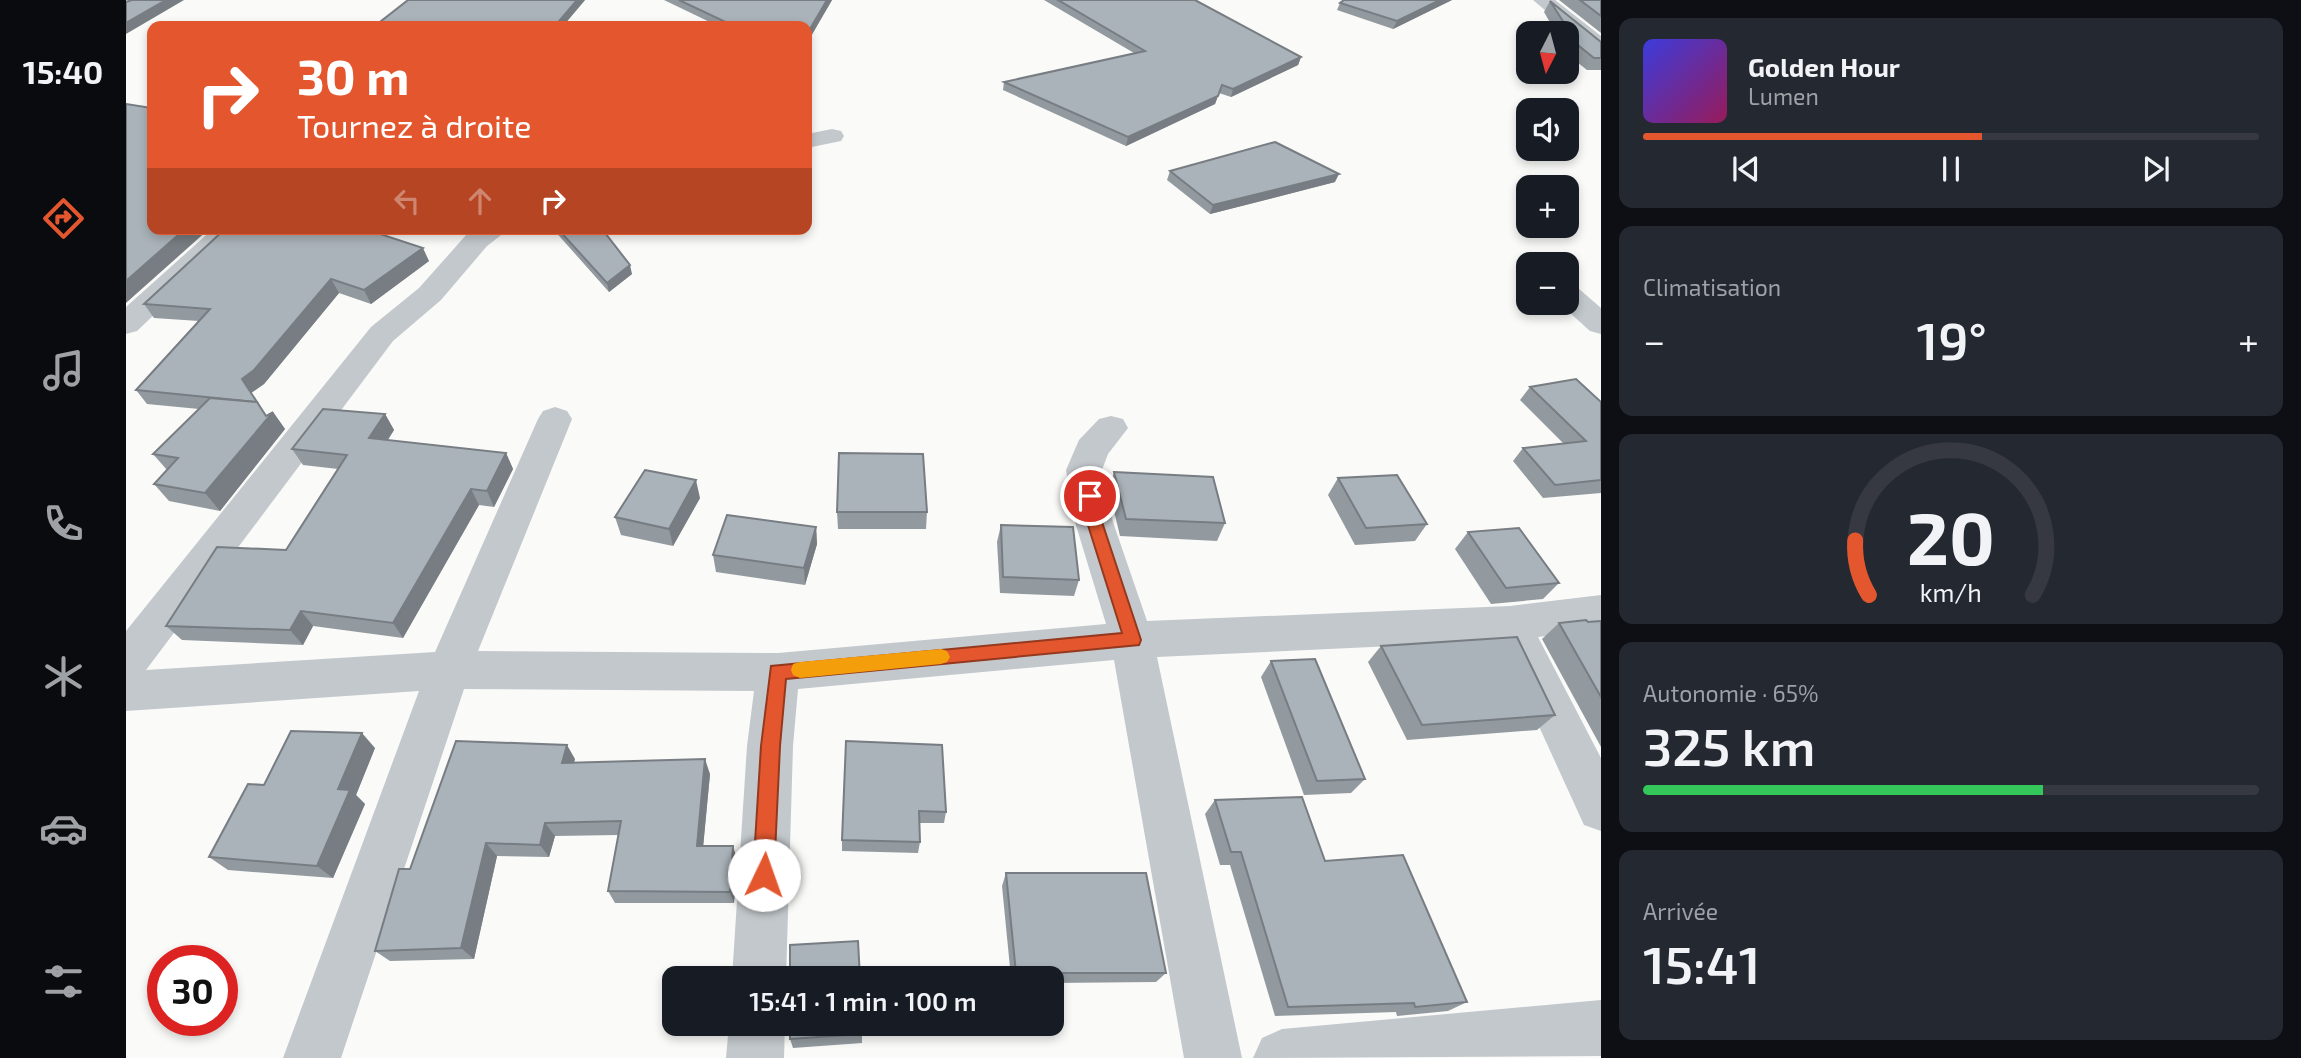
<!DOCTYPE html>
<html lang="fr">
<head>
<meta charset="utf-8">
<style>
  body { margin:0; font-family:"Exo 2",sans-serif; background:#242831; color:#f1f3f6; height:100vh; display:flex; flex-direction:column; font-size:26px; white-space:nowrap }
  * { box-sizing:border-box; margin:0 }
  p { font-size:23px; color:#9ea1a6 }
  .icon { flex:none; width:38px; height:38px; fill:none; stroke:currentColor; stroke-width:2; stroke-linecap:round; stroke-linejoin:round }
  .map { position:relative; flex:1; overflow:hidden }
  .sheet { display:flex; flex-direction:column; gap:18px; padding:18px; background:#0d0f14; width:700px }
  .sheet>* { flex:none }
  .banner { position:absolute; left:21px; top:21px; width:665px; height:214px; border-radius:14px; box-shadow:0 4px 10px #0003; background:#e4572e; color:#fff; overflow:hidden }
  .needle { width:46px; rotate:186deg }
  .buttons { position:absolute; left:1390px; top:21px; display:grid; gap:14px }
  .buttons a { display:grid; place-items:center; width:63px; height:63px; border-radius:14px; background:#171b24; box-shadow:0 4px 10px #0003; font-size:35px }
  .speed { position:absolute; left:21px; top:945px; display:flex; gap:14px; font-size:35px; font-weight:700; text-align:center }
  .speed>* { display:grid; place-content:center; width:91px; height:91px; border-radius:50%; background:#171b24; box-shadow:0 4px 10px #0003; line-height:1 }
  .speed .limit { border:10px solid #d22; background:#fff; color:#111 }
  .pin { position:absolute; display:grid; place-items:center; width:60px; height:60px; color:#fff; margin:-30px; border:4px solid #fff; border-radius:50%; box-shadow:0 2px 7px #0007 }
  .me { position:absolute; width:77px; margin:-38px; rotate:3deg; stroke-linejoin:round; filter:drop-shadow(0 0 5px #0008) }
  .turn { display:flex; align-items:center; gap:24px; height:147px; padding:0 35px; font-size:32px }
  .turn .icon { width:91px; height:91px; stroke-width:2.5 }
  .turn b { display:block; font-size:49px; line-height:60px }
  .lanes { display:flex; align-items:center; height:66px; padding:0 35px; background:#0003; justify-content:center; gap:35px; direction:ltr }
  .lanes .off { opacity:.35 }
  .big { font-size:52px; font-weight:600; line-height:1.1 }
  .sheet .widget { flex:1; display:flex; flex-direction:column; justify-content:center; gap:10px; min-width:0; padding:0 24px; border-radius:14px; background:#242831 }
  .sheet .dial { align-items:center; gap:0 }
  .dial svg { height:182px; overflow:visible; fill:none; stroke:#363941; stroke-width:7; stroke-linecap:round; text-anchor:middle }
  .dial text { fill:#f1f3f6; stroke:none }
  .song { display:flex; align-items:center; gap:21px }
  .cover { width:84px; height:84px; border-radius:10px; background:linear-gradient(135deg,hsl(240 70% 55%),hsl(330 70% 35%)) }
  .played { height:7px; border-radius:4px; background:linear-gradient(90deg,#e4572e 55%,#363941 55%) }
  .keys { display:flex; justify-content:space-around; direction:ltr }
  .heat { display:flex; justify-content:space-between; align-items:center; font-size:38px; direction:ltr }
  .charge { height:10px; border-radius:5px; background:linear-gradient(90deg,#34c759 65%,#363941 0) }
  .trip { position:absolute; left:536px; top:966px; width:402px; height:70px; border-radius:14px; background:#171b24; box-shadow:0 4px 10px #0003; font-weight:600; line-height:70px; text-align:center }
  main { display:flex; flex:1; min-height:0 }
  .tabs { display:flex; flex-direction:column; width:126px; justify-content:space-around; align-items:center; background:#090b0e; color:#9ea1a6 }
  .tabs .icon { width:49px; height:49px }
  .tabs .selected { color:#e4572e }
  .tabs b { font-size:32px; color:#f1f3f6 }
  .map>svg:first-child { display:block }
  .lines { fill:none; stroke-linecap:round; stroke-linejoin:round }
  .minor { fill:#c3c8cc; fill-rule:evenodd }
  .wall { fill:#929a9f }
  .shaded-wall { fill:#777d82 }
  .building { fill:#aab3b9; stroke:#777d82; stroke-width:2 }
  .route { fill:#e4572e; stroke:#94391e; stroke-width:2 }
  .slow { fill:#f59e0b }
</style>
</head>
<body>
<main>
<nav class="tabs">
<b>15:40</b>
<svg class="icon selected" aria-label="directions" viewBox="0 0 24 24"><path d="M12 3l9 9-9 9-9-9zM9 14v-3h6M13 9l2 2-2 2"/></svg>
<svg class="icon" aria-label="music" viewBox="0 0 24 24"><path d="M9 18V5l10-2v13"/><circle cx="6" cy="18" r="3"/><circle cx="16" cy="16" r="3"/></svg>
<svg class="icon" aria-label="phone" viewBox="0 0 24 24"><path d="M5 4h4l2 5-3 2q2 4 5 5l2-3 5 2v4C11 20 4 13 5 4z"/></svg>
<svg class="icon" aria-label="climate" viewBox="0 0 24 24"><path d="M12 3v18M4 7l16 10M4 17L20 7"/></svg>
<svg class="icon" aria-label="car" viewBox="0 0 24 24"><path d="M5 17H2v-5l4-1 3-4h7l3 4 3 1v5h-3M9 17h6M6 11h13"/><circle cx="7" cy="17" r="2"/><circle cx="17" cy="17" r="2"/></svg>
<svg class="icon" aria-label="filters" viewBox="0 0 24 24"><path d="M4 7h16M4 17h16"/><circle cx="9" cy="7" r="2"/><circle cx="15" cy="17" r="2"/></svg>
</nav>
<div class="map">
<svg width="1475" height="1058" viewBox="0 0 1475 1058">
  <rect width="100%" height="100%" fill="#fafaf8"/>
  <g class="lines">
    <!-- minor -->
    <g class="minor">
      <path d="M0,0H15L7,7L0,9Z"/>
      <path d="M1407,0H1429L1475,36V52L1467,51Z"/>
      <path d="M706,129L715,131L718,136L715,141L681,148V134Z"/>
      <path d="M87,229H118L11,331L0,334V307Z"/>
      <path d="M349,229H383L361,246L315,300L267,341L20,670L309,652L412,419L417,411L429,407L441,411L446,419L352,651L652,653L980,624L949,522L940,470L953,440L973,419L985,416L997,419L1002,428L982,454L976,470L987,522L1021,621L1384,606L1475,595V629L1412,637L1475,758V831L1458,825L1374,641L1031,657L1116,1058H1058L988,660L672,689L667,746L660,978H606L621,746L628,691L338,689L215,1058H157L293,691L0,711V631L245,327L293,288L341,234Z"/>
      <path d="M1440,285L1452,288L1475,308V334L1464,331L1433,303H1440Z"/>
      <path d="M1475,1000V1056L1127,1058L1136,1038L1156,1029Z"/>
      <path d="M603,1024H659L658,1058H600Z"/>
    </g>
  </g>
  <!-- wall -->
  <g class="wall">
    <path d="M282,0H459L437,26H255L254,22Z"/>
    <path d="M538,0H706L681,43V26H592Z"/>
    <path d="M918,0H1069L1175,57L1172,65L1105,97L1093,93L1089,104L1000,146L877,90L878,82L1008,53Z"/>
    <path d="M1218,0H1326L1267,29L1211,10L1214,3Z"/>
    <path d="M1433,0H1475V33Z"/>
    <path d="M1424,1L1475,42V70H1461L1446,58L1440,49V33H1430L1418,12Z"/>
    <path d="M1044,171L1209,182L1084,214L1041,180Z"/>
    <path d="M265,229L256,235L303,261L245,304L213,293L138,384L125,393L141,416L147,412L159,429L94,511L43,501L28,484L41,470L27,454L73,409L21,404L10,390L73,321L28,318L18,304Z"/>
    <path d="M427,229H476L506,274L483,292Z"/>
    <path d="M1404,387L1475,402V493L1417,498L1387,461L1397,448L1437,443L1394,400Z"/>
    <path d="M259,414L268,430L262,440L380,453L387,469L368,507L353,505L277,638L187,626L177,645L56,640L40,626L160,550L212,469L177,465L166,449Z"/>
    <path d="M988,472L1099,523L1091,541L994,536L983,490Z"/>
    <path d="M1212,478L1301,524L1289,541L1229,545L1202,495Z"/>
    <path d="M574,498L547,546L495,535L489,517Z"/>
    <path d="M711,512H801L800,529H712Z"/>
    <path d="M875,525L953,580L948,596L874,593L871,542Z"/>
    <path d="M690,527L691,544L679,585L590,572L587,555Z"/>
    <path d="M1342,532L1433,583L1417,599L1365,604L1329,549Z"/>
    <path d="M1475,621V747L1416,639L1433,623L1462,622Z"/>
    <path d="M1255,646L1429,715L1411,730L1281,740L1242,662Z"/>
    <path d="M1145,661L1239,779L1225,793L1178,795L1135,677Z"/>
    <path d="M720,741L820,812L818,823H793L794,842L792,853L716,851V840Z"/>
    <path d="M249,748L230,795L239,804L207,878L102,870L83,857Z"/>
    <path d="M449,759L448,762L584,774L577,846L611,859L608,903H489L482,891L492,835L429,836L423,857L371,856L348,959L264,961L249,951L284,869Z"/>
    <path d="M1089,800L1199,861L1341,1002L1322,1011L1271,1016L1270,1012L1149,1016L1104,865H1094L1079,814Z"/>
    <path d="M880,873L1040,973L1030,982L926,983V978H885L876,886Z"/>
    <path d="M736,1024V1043L667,1048L664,1039Z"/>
  </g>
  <!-- shaded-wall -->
  <g class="shaded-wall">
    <path d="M40,0H58L0,34V23Z"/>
    <path d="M451,0H459L437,26H429Z"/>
    <path d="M701,0H706L681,43V34Z"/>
    <path d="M1314,0H1326L1267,29L1271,21Z"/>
    <path d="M1175,57L1172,65L1105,97L1107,89Z"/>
    <path d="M1096,85L1089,104L1000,146L1002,137Z"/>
    <path d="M1213,174L1209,182L1084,214L1087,205Z"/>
    <path d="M59,229H83L0,303V281Z"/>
    <path d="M239,229H265L244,243Z"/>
    <path d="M297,248L303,261L245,304L238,290Z"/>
    <path d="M504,265L506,274L483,292L481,283Z"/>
    <path d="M205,279L213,293L138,384L125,393L116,379Z"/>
    <path d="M147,412L159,429L94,511L79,493Z"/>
    <path d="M259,414L268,430L252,454L243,438Z"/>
    <path d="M380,453L387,469L368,507L361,491Z"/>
    <path d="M570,480L574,498L547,546L543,529Z"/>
    <path d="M345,489L353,505L277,638L267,623Z"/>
    <path d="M690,527L691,544L679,585L678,568Z"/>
    <path d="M175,611L187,626L177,645L164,630Z"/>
    <path d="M236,733L249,748L230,795L239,804L207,878L191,866L212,789Z"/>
    <path d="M441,745L449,759L444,777L436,763Z"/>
    <path d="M579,759L584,774L576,859L571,846Z"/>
    <path d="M419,823L429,836L423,857L414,845Z"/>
    <path d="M360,843L371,856L348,959L335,948Z"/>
    <path d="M607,846L611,859L608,903L604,892Z"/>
  </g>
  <!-- building -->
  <g class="building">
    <path d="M6,0H40L0,23V2Z"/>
    <path d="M282,0H451L429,26H272L275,23L254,22Z"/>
    <path d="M553,0H701L681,34V26H608Z"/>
    <path d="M932,0H1069L1175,57L1107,89L1096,85L1092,96L1002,137L878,82L1019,51Z"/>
    <path d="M1218,0H1314L1271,21L1214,3Z"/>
    <path d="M1454,0H1475V16Z"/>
    <path d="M1424,1L1475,42V58H1468L1453,46Z"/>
    <path d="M0,104L26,108V229H59L0,281Z"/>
    <path d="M1149,142L1213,174L1087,205L1044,171Z"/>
    <path d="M99,229H239L297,248L238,290L205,279L128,370L116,379L131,402L10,390L84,309L18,304Z"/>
    <path d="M432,229H476L504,265L481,283Z"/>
    <path d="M1450,379L1475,402V480L1429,485L1397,448L1460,441L1404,387Z"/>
    <path d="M84,398L131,402L140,416L147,412L79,493L28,484L52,458L27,454Z"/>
    <path d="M197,409L259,414L243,438L380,453L361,491L345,489L267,623L175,611L164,630L40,626L91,547L160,550L221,455L166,449Z"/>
    <path d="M713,453L797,454L801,512H711Z"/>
    <path d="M519,470L570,480L543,529L489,517Z"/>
    <path d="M988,472L1087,477L1099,523L1000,519Z"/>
    <path d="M1271,475L1301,524L1240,528L1212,478Z"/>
    <path d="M601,515L690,527L678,568L587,555Z"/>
    <path d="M875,525L947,527L953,580L877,577Z"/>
    <path d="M1393,528L1433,583L1380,588L1342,532Z"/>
    <path d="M1460,620L1462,622L1475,621V697L1433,623Z"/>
    <path d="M1391,637L1429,715L1296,725L1255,646Z"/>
    <path d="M1189,659L1239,779L1191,781L1145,661Z"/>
    <path d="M165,731L236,733L212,789L224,790L191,866L83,857L122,784L138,785Z"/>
    <path d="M330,741L441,745L436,763L579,759L571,846H607L604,892L482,891L495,821L419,823L414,845L360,843L335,948L249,951L273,869H284Z"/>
    <path d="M720,741L816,745L820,812L793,811L794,842L716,840Z"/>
    <path d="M1176,797L1199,861L1277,855L1341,1002L1289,1007L1288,1003L1162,1007L1115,852H1105L1089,800Z"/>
    <path d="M880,873H1020L1040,973H890Z"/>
    <path d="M732,941L734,978H664V945Z"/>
    <path d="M664,1024H736V1034L664,1039Z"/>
  </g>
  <!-- route -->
  <path class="route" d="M964,491L971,496L976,522L1015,640L1013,645L660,679L654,746L648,875L645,883L638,886L630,883L627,875L635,746L645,666L996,633L961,522L956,496Z"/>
  <!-- slow -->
  <path class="slow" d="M815,649L821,651L824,657L821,662L815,664L674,678L667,675L665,670L667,664L674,662Z"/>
</svg>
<div class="buttons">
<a><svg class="needle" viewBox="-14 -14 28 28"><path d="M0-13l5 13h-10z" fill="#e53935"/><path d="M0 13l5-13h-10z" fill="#9ea1a6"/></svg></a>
<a><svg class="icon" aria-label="sound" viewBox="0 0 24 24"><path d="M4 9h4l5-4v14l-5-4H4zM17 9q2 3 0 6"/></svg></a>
<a>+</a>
<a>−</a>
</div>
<div class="speed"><div class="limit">30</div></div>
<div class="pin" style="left:964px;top:496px;background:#d93025"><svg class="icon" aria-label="arrive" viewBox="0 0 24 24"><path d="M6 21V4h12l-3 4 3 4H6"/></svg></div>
<svg class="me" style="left:638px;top:875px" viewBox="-20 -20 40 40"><circle r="19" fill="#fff"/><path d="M0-13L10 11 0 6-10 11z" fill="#e4572e"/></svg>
<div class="trip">15:41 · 1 min · 100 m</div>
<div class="banner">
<div class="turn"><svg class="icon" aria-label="right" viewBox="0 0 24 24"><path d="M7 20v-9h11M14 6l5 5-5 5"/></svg><div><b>30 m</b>Tournez à droite</div></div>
<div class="lanes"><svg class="icon off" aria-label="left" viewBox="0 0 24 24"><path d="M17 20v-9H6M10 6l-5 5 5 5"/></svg><svg class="icon off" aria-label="ahead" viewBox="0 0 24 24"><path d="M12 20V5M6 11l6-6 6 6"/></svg><svg class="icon" aria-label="right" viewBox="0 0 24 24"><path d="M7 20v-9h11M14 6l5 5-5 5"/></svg></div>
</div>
</div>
<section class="sheet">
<div class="widget">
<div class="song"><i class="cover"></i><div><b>Golden Hour</b><p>Lumen</p></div></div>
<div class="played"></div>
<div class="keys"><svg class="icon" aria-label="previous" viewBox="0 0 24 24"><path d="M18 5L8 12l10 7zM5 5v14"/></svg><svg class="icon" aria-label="pause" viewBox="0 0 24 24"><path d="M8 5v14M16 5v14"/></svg><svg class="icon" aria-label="next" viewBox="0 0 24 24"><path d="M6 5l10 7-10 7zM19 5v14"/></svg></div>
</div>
<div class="widget"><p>Climatisation</p>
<div class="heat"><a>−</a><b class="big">19°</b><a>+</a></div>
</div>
<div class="widget dial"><svg viewBox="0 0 100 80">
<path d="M14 69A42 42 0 1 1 86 69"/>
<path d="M14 69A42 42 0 0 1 8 45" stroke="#e4572e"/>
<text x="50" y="56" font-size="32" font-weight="700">20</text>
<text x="50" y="72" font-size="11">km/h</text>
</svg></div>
<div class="widget"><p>Autonomie · 65%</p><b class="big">325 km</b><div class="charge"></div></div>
<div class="widget"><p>Arrivée</p><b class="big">15:41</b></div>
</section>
</main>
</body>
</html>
